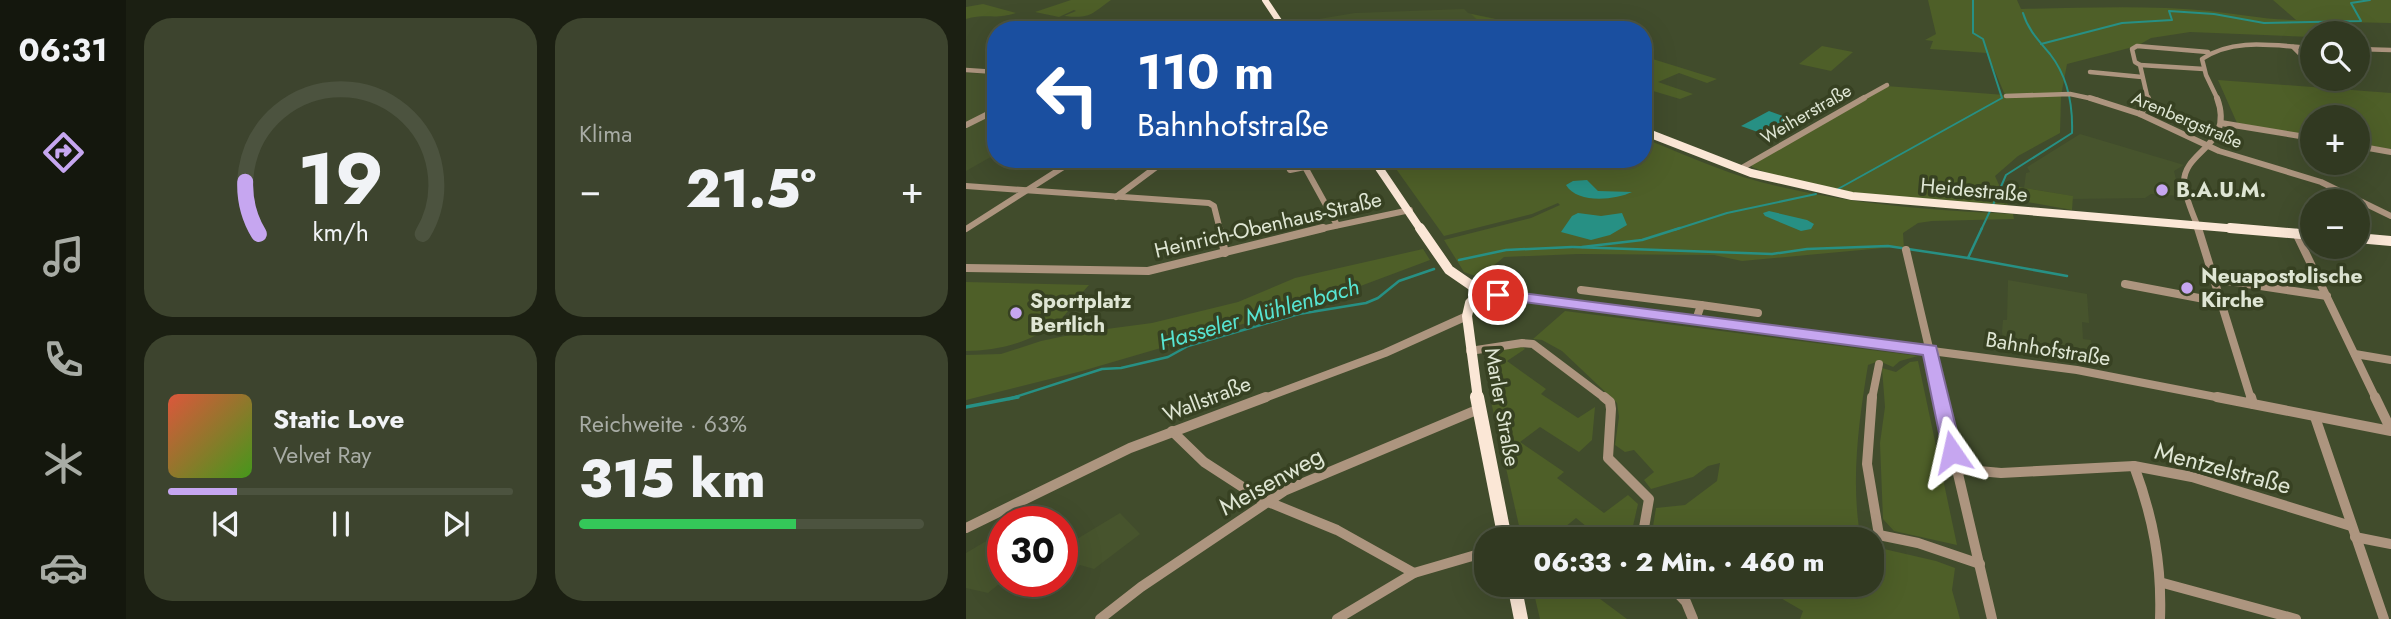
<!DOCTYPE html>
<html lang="de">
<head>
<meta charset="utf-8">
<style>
  body { margin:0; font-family:Jost,sans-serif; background:#3d442e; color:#f1f3f6; height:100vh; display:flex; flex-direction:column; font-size:26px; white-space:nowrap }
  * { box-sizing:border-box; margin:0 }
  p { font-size:23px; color:#a8aca5 }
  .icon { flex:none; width:38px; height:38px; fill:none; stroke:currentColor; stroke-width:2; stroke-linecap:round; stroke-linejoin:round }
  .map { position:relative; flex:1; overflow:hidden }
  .sheet { display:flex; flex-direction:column; gap:18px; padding:18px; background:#1b1f12; width:840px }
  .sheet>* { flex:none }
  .top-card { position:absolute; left:21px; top:21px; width:665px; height:147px; border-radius:28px; box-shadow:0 7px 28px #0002,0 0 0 2px #4c533f; background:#1a4fa0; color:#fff; overflow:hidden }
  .controls { position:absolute; left:1334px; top:21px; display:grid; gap:14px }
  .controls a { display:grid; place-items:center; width:70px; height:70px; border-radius:50%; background:#313921; box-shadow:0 7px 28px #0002,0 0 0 2px #4c533f; font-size:35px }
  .speed { position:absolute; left:21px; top:506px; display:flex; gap:14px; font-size:35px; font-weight:700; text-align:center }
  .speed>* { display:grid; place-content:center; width:91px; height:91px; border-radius:50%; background:#313921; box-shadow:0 7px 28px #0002,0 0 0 2px #4c533f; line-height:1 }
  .speed .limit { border:10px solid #d22; background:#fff; color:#111 }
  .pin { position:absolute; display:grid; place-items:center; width:60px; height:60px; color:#fff; margin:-30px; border:4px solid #fff; border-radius:50%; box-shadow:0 2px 7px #0007 }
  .me { position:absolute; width:77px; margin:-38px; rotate:349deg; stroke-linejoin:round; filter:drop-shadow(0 0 5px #0008) }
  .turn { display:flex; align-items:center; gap:24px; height:147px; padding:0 35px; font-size:32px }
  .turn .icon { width:91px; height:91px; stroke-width:2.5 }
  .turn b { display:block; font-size:49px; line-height:60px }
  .big { font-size:52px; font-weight:800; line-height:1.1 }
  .sheet .widget { flex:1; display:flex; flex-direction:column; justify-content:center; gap:10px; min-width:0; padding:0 24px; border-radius:28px; background:#3d442e }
  .sheet .dial { align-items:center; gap:0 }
  .dial svg { height:182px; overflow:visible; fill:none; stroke:#4c533f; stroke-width:7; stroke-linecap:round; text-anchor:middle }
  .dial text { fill:#f1f3f6; stroke:none }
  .song { display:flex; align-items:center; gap:21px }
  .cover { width:84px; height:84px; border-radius:10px; background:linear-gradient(135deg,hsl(10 70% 55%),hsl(100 70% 35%)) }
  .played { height:7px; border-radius:4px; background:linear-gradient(90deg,#c6a6f0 20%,#4c533f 20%) }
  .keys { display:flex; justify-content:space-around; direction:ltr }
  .heat { display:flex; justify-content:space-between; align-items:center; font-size:38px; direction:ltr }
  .charge { height:10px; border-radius:5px; background:linear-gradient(90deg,#34c759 63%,#4c533f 0) }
  .sheet .tiles { flex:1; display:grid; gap:18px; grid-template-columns:repeat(2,1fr) }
  .trip { position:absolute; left:508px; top:527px; width:410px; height:70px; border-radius:28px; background:#313921; box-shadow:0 7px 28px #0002,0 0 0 2px #4c533f; font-weight:800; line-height:70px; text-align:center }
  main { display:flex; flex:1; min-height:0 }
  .menu { display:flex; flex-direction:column; width:126px; justify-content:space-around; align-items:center; background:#14170d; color:#a8aca5 }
  .menu .icon { width:49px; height:49px }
  .menu .current { color:#c6a6f0 }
  .menu b { font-size:32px; color:#f1f3f6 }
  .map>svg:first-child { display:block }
  .built { fill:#47542d }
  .green { fill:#4e5f28 }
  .water { fill:#279084 }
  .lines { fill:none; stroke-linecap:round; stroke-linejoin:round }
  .stream-far2 { stroke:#279084; stroke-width:2 }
  .stream-far1 { stroke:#279084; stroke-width:2.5 }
  .stream { stroke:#279084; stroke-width:3.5 }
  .minor-far3 { stroke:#ad957f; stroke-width:4.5 }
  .minor-far2 { stroke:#ad957f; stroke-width:6 }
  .minor-far1 { stroke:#ad957f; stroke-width:8 }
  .minor { stroke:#ad957f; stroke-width:10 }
  .major-far3 { stroke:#fbe7d6; stroke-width:6 }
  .major-far2 { stroke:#fbe7d6; stroke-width:8 }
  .major-far1 { stroke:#fbe7d6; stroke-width:10 }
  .major { stroke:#fbe7d6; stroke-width:14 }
  .route { fill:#c6a6f0; stroke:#816c9c; stroke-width:2 }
  .poi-dot { fill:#c6a6f0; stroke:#374122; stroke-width:2.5 }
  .labels { text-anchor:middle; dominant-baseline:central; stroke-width:7; stroke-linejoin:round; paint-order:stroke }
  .far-street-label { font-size:18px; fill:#dfe6d4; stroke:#374122 }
  .street-label { font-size:21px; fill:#dfe6d4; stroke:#374122 }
  .poi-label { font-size:21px; font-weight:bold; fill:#dfe6d4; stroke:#374122; text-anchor:start }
  .water-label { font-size:23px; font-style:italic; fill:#57e5d3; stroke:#374122 }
  .near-street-label { font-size:24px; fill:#dfe6d4; stroke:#374122 }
</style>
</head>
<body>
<main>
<nav class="menu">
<b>06:31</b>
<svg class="icon current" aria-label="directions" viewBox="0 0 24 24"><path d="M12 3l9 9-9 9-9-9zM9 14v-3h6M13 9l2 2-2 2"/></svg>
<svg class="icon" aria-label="music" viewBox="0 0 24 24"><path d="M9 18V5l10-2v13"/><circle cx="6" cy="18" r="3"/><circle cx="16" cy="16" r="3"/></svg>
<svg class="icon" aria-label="phone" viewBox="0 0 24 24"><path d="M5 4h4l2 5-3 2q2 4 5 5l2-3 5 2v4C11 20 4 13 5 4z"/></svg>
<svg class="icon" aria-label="climate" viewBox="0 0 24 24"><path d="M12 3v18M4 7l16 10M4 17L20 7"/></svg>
<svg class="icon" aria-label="car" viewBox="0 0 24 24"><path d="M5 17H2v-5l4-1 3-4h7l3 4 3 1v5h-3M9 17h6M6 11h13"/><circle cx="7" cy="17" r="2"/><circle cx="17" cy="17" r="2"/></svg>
</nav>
<section class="sheet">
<div class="tiles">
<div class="widget dial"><svg viewBox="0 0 100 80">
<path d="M14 69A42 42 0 1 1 86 69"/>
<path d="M14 69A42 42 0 0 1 8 46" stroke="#c6a6f0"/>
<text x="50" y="56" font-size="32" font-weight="700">19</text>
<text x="50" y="72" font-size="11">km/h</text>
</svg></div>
<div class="widget"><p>Klima</p>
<div class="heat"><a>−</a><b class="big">21.5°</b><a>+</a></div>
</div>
<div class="widget">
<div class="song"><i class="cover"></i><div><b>Static Love</b><p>Velvet Ray</p></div></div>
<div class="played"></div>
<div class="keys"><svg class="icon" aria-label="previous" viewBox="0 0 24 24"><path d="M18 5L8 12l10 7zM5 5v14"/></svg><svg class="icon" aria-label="pause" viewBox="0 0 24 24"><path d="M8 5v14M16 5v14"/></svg><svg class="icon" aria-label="next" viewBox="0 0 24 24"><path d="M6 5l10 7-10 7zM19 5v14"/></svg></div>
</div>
<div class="widget"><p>Reichweite · 63%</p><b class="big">315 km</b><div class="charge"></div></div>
</div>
</section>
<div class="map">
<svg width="1425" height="619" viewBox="0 0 1425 619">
  <rect width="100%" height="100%" fill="#414c2c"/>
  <!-- built -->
  <g class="built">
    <path d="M498,9L502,13L582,30H327L323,24L389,13Z"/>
    <path d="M0,73L30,74V154L0,171Z"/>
    <path d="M1114,134L1218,165L1208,171L1214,196L1185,194L1179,198L1107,199L1106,196L1058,188L1060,173L1064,172L1061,167Z"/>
    <path d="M1042,280L1121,294L1123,323L1116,322L1117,339L1125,340L1127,354L1100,348L1091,351L1093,361L1038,353L1036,331L1037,320H1041Z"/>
    <path d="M154,513L174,534L128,569L114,565L96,581V548Z"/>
    <path d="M37,531V581H96L79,596L33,584L22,593L0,588V553Z"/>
  </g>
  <!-- green -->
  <g class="green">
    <path d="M105,0H145C125,14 125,19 98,16L110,11L108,10L93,17L69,12Z"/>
    <path d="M962,0H1051L1055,9C1118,8 1182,5 1244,11C1273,14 1300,20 1330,20L1307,0H1425V23L1377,22L1375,24L1387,33H1346V37L1224,32L1185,38L1171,46L1101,64L1095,96L1094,133L1052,156L1029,176L1042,205C958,199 865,200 786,167L785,164L920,86L1039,95L1021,53L964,49L967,41L959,40L970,34Z"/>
    <path d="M17,4L50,13C29,20 21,13 0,19V7Z"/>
    <path d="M505,14L581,30H522Z"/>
    <path d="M856,46L887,52L865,71L833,64Z"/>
    <path d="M677,56L751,79L741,83L713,73L692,82L727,94L714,99L677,88Z"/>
    <path d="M1252,80L1425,93V149L1391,144V117H1346V136L1271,123Z"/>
    <path d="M677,138C710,151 743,166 777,177C865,203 956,210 1047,214L1048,219L966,221L952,223L937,233L938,249L928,247L776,261L748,255L612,254L538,257L521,271L538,275L529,283L498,272L478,240L565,218L594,205L592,203L566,214L478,236L423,159H677Z"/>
    <path d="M1047,186L1107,196L1106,210L1045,199Z"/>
    <path d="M457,249L464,260L349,303L116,371L0,400V355L35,354L75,341L118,332L186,323L272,302L329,278Z"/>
    <path d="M0,282L123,285C113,295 106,308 96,318C71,341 33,351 0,351Z"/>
    <path d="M599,311L952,356L934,361L927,367L913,361L902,365C893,419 884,484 895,539H685L690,508L719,505L751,481L754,463L742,466L727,477L685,489L678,480L688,472L668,450L659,452L649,445L653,417L651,403L596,351L576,340L567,339Z"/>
    <path d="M555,345L559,349L541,361L580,389L575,394L612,418L629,407L626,440L613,452L574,427L554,442L598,472L591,478L638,513L662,495L672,504L664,539H636L610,518L587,537L589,539H556L524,397L521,350Z"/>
    <path d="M952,361L991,545L928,531L917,519L914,443L919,407L916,368L930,372L944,362Z"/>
    <path d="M905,546L970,561L989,568L986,590L994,619H834L837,611L792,585L905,584Z"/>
    <path d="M566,585H619L618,587L661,619H574Z"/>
  </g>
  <!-- water -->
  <g class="water">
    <path d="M803,111L830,121L803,136L775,126Z"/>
    <path d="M621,180L632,191L666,192C649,200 611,204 600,185L607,181Z"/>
    <path d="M803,211L841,220L848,224L845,229L835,231L799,216L797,213Z"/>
    <path d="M612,213L635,216L656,213L661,225L644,235L625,240L595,232L606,216Z"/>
  </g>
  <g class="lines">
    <!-- stream-far2 -->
    <g class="stream-far2">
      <path d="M1075,44L1156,23L1206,20L1203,11L1248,14L1298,23L1395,21L1385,3L1404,0"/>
      <path d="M872,189L1036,98L1017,39L1007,33V0"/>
      <path d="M1027,205L1040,175L1106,133C1107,105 1102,77 1084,54C1073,41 1062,30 1057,13"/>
      <path d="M708,230L761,213L850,194"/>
      <path d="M1015,230L1024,211"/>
    </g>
    <!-- stream-far1 -->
    <g class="stream-far1">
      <path d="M607,247L806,254L841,249L922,246L1002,258L1016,228"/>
      <path d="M616,247L676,240L714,228"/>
      <path d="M1002,258L1101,276"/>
      <path d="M493,260L540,250L606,247"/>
      <path d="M43,399L136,369L155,368L202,357L222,346L333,314L400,303L412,298L433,281L468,269"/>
    </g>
    <!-- stream -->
    <path class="stream" d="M0,407L52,397"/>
    <!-- minor-far3 -->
    <g class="minor-far3">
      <path d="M1327,47L1346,66"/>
      <path d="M1391,49L1425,50"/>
      <path d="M1174,65L1238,69"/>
      <path d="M0,70L30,72"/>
      <path d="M1124,72L1176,77"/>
      <path d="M1040,96L1104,94L1132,100"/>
      <path d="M894,100L921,85"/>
      <path d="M1182,100L1174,65L1169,62L1166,49L1171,46L1242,52"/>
      <path d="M1252,100L1240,75L1236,59C1268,37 1310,46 1346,48"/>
    </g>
    <!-- minor-far2 -->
    <g class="minor-far2">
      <path d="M1124,98L1174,114L1253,151L1355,182L1425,216"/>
      <path d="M1174,114L1183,103L1182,98"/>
      <path d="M1255,123L1346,138"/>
      <path d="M0,125L30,110"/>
      <path d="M1391,146L1425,152"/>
      <path d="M319,159L324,170L339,167L371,225"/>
      <path d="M774,169L898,98"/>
      <path d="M0,186L243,203L248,206L254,230"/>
      <path d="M150,197L201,159"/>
      <path d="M0,229L110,159"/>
      <path d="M350,230L444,210"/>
      <path d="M1233,230C1228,216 1218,196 1218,182C1218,150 1269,146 1251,98"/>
    </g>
    <!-- minor-far1 -->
    <g class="minor-far1">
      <path d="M253,228L259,253"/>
      <path d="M1232,228L1285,399"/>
      <path d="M1330,233L1410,399"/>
      <path d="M940,250L975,399"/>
      <path d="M0,268L182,271L357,228"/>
      <path d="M1248,279L1361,296"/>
      <path d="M1159,284L1254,302"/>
      <path d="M615,290L735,305"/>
      <path d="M515,292L1111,370L1260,399"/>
      <path d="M730,320L735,305L792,313"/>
      <path d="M504,351L556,343L567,344L640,399"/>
      <path d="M1389,354L1425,360"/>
      <path d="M296,399L419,353L501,316"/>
      <path d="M906,399L913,364"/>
    </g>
    <!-- minor -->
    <g class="minor">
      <path d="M638,397L644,402L645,409L642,458L683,499L676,539"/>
      <path d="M906,397L901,464L913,535L952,543L1014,564"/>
      <path d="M974,397L1026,619"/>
      <path d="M1251,397L1425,431"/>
      <path d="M1285,397L1287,404"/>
      <path d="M1409,397L1425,430"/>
      <path d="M1349,417L1418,619"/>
      <path d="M206,431L238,462L295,499L371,530L448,573"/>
      <path d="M1168,466C1187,517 1196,564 1194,619"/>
      <path d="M991,469L1035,473L1168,466L1226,477L1385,526"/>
      <path d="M0,528L164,448L300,397"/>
      <path d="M1389,537L1425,544"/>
      <path d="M1197,583L1330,619"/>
      <path d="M703,584L720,602L727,619"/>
      <path d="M134,619L175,587L318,491L513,409"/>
      <path d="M371,619L448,573L520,552"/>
    </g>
    <!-- major-far3 -->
    <path class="major-far3" d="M299,0L319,30"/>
    <!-- major-far2 -->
    <g class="major-far2">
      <path d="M677,131L785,173L886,196L1284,230"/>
      <path d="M407,159L455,230"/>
    </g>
    <!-- major-far1 -->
    <g class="major-far1">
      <path d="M454,228L483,270L515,292L504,303L501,316L512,399"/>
      <path d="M1264,228L1346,235"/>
      <path d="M1391,238L1425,241"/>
    </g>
    <!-- major -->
    <g class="major">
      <path d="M511,397L539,539"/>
      <path d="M548,584L555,619"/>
    </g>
  </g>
  <!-- route -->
  <path class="route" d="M532,290L970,346L996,452L993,457L986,459L979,457L977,452L957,355L527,298L525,295Z"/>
  <!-- markers -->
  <g class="poi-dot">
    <circle cx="1196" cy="190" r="7"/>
    <circle cx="1221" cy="288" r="7"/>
    <circle cx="50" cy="313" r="7"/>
  </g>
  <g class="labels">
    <!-- far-street labels -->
    <g class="far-street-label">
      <text transform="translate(840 114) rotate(-30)">Weiherstraße</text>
      <text transform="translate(1221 120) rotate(23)">Arenbergstraße</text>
    </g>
    <!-- street labels -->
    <g class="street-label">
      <text transform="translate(1008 190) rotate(5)">Heidestraße</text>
      <text transform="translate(302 225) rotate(-13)">Heinrich-Obenhaus-Straße</text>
      <text transform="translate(1082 349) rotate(9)">Bahnhofstraße</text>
      <text transform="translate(241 399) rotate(-21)">Wallstraße</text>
      <text transform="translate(536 407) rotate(80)">Marler Straße</text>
    </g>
    <!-- poi labels -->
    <g class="poi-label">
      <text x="1210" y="190">B.A.U.M.</text>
      <text x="1235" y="276">Neuapostolische<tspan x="1235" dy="24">Kirche</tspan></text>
      <text x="64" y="301">Sportplatz<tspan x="64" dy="24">Bertlich</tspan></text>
    </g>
    <!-- water labels -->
    <g class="water-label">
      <text transform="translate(293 314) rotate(-16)">Hasseler Mühlenbach</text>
    </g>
    <!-- near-street labels -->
    <g class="near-street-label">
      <text transform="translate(1257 468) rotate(15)">Mentzelstraße</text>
      <text transform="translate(305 481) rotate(-29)">Meisenweg</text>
    </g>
  </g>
</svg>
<div class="controls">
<a><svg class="icon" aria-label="search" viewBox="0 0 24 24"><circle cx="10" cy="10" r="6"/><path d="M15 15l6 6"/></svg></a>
<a>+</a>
<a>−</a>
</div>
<div class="speed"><div class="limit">30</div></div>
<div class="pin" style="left:532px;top:295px;background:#d93025"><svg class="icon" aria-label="arrive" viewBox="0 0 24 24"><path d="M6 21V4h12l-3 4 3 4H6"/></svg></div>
<svg class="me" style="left:986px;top:452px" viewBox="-20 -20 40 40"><path d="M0-17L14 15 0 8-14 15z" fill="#c6a6f0" stroke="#fff" stroke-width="4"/></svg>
<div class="trip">06:33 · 2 Min. · 460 m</div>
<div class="top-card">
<div class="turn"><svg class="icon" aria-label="left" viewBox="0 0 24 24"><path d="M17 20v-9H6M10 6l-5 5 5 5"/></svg><div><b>110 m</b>Bahnhofstraße</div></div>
</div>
</div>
</main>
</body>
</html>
